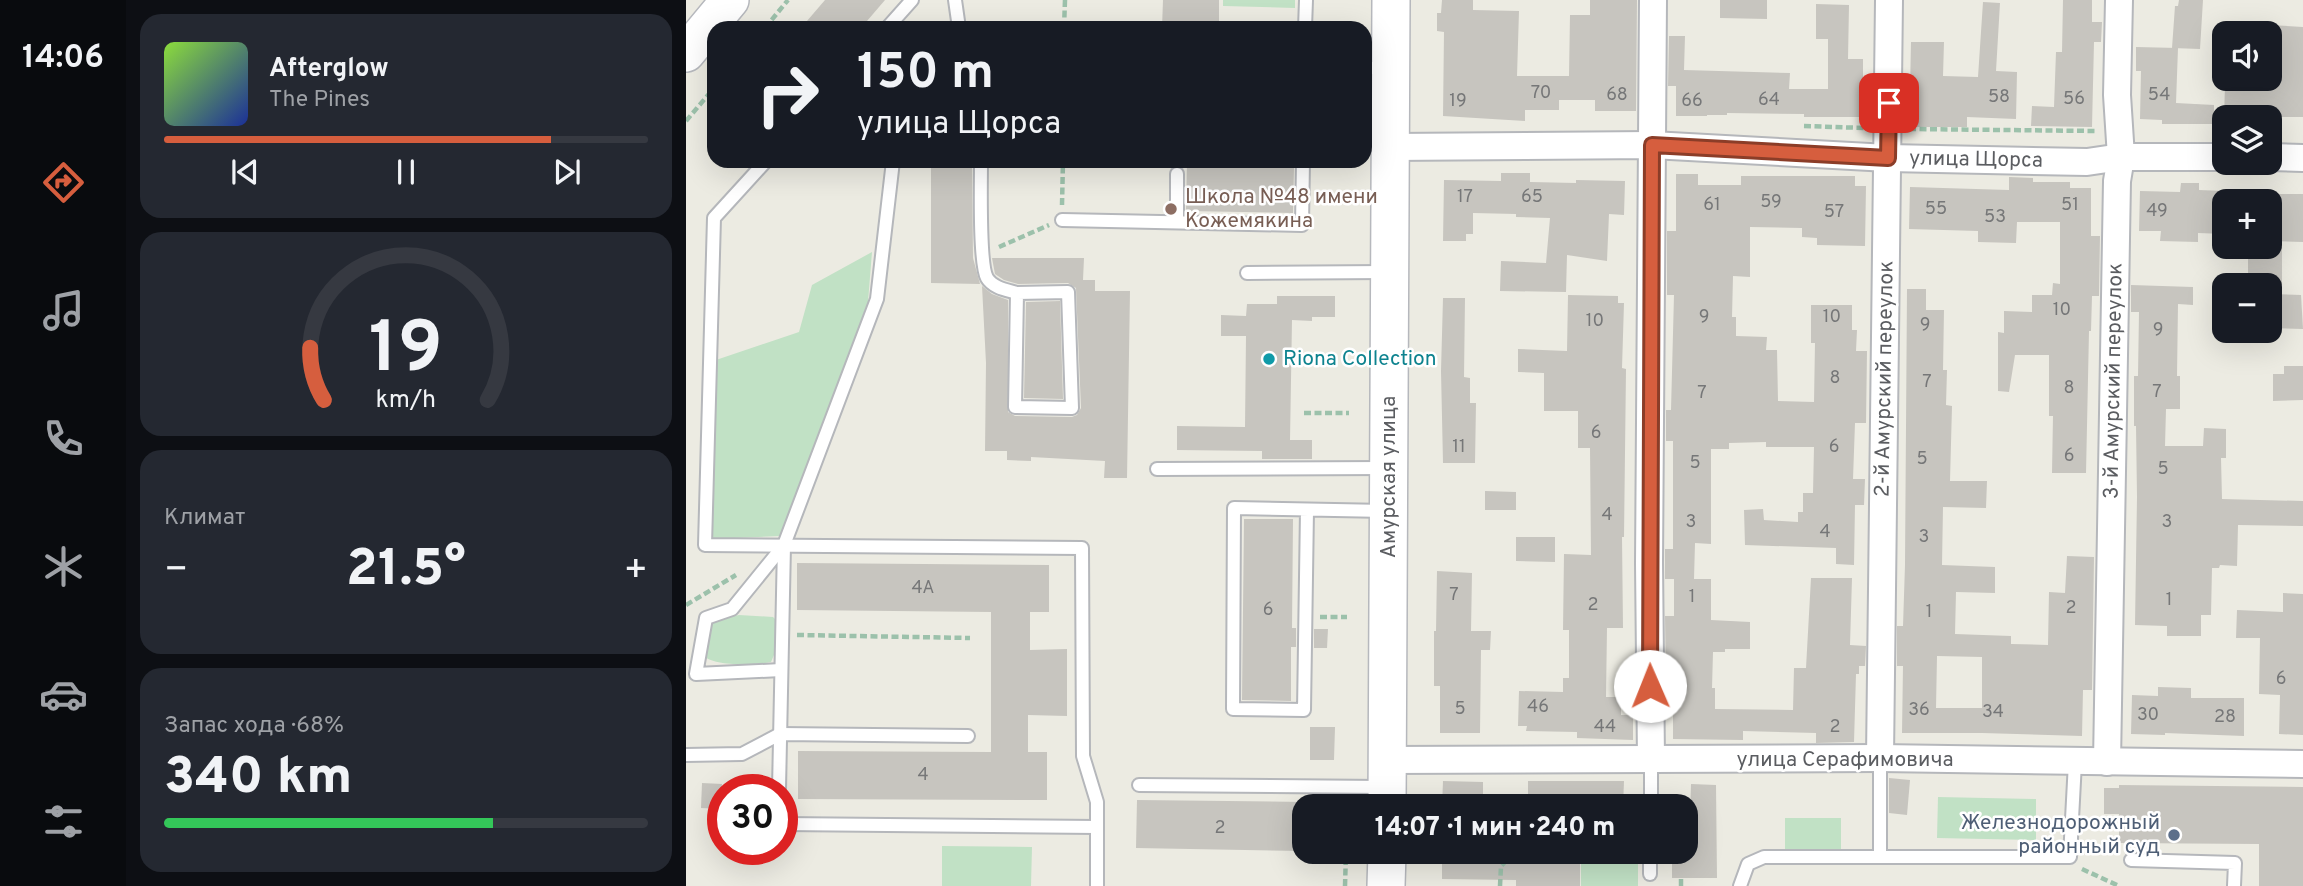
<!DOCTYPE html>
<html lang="ru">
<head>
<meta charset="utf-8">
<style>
  body { margin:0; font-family:Overpass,sans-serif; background:#242831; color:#f1f3f6; height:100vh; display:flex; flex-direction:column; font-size:26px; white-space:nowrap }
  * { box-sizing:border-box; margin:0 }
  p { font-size:23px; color:#9ea1a6 }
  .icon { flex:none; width:38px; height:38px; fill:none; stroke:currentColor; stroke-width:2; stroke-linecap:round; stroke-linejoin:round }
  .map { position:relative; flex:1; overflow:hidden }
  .panel { display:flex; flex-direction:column; gap:14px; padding:14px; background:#0d0f14; width:560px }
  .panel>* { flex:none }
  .banner { position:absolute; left:21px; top:21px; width:665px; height:147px; border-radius:21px; box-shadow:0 7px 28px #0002; background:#171b24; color:#f1f3f6; overflow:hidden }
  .fabs { position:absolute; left:1526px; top:21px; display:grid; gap:14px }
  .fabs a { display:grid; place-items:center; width:70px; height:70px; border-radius:14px; background:#171b24; box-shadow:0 7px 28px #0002; font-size:35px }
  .speed { position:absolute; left:21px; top:774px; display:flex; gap:14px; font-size:35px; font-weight:700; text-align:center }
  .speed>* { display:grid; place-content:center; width:91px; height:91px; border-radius:50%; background:#171b24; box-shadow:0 7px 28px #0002; line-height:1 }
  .speed .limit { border:10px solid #d22; background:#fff; color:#111 }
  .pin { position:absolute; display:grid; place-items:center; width:60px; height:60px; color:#fff; margin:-30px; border-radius:14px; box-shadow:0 4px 10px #0006 }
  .me { position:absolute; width:77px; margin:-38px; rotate:359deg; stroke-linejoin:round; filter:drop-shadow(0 0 5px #0008) }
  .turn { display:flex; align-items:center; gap:24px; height:147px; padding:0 35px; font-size:32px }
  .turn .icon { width:91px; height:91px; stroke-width:2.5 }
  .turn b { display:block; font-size:49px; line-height:60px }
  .big { font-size:52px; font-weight:800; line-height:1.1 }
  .panel .widget { flex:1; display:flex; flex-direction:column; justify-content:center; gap:10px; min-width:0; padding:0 24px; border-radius:21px; background:#242831 }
  .panel .dial { align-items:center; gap:0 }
  .dial svg { height:182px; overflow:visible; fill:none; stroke:#363941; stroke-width:7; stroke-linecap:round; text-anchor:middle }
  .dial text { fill:#f1f3f6; stroke:none }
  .song { display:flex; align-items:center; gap:21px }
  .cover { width:84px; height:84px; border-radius:10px; background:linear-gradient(135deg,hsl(90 70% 55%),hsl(230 70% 35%)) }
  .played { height:7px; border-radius:4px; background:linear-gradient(90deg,#d65e3e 80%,#363941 80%) }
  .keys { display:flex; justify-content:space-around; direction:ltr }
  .heat { display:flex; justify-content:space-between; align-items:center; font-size:38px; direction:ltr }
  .charge { height:10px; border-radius:5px; background:linear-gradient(90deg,#34c759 68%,#363941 0) }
  .trip { position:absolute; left:606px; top:794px; width:406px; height:70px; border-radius:21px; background:#171b24; box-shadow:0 7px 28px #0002; font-weight:800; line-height:70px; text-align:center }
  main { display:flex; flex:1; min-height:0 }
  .dock { display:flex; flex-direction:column; width:126px; justify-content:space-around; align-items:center; background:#090b0e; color:#9ea1a6 }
  .dock .icon { width:49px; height:49px }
  .dock .on { color:#d65e3e }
  .dock b { font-size:32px; color:#f1f3f6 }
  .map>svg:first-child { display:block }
  .green { fill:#c1e1c5 }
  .building { fill:#c7c5bf; fill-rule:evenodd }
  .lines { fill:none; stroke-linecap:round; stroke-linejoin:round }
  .lane-casing { stroke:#b5b7bb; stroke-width:16 }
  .street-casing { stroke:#b5b7bb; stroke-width:30 }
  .secondary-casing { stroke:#b6b8bd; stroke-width:40 }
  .path { stroke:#9cc1ab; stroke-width:4.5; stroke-dasharray:7 3.5; stroke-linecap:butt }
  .lane { stroke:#fff; stroke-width:12 }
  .street { stroke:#fff; stroke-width:26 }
  .secondary { stroke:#fff; stroke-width:37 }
  .route-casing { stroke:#8b3d28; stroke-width:18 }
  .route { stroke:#d65e3e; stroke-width:12 }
  .education-dot { fill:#8d6e63; stroke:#fff; stroke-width:2.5 }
  .culture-dot { fill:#0f9aa8; stroke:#fff; stroke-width:2.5 }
  .service-dot { fill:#5c6f8a; stroke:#fff; stroke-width:2.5 }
  .labels { text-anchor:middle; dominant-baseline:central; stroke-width:5; stroke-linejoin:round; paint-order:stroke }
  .number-label { font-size:18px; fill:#767778 }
  .street-label { font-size:21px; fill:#5b5d61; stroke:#fff }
  .education-label { font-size:21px; fill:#785e54; stroke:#fff; text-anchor:start }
  .culture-label { font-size:21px; fill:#0d838f; stroke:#fff; text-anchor:start }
  .service-label { font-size:21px; fill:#4e5e75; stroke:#fff; text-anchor:end }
</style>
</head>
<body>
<main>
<nav class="dock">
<b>14:06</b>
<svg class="icon on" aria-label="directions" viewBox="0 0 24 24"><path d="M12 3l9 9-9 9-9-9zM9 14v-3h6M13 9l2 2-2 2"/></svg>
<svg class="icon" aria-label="music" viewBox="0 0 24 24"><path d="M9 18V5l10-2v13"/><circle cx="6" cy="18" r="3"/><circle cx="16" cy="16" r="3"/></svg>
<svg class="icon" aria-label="phone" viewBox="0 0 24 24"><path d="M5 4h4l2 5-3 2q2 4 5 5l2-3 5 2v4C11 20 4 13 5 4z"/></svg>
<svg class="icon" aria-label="climate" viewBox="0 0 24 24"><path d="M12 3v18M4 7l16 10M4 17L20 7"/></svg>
<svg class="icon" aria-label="car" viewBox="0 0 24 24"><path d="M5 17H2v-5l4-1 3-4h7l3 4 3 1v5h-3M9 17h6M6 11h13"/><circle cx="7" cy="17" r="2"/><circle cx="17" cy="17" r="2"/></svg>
<svg class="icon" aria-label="filters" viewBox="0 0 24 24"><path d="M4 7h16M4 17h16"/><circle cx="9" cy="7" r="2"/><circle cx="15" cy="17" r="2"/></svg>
</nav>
<section class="panel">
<div class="widget">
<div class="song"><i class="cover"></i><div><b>Afterglow</b><p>The Pines</p></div></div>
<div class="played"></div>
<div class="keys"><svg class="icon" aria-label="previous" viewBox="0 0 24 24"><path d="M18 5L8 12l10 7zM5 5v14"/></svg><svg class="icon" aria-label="pause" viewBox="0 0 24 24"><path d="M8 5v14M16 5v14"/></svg><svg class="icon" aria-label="next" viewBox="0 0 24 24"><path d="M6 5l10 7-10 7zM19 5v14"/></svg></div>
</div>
<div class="widget dial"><svg viewBox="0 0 100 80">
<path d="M14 69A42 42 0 1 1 86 69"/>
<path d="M14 69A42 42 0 0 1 8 46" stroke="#d65e3e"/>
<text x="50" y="56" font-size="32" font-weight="700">19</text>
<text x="50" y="72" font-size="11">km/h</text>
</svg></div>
<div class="widget"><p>Климат</p>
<div class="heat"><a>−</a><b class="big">21.5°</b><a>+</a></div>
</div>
<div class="widget"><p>Запас хода · 68%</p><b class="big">340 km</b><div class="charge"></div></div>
</section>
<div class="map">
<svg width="1617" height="886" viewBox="0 0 1617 886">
  <rect width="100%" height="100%" fill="#ecebe2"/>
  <!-- green -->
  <g class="green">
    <path d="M537,0H609V8L537,6Z"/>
    <path d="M536,161H608V166L536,164Z"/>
    <path d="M186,252L182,302L94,536L24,539L27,361L113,332L126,285Z"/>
    <path d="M53,615L87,617L90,620L88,655L85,662C69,665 27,667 17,655L21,626L34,619Z"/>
    <path d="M1252,797L1350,799V840L1251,838Z"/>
    <rect x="1099" y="818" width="56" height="31"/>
    <path d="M256,846L346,847L345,886H256Z"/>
    <rect x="895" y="861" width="57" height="25"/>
  </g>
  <!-- building -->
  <g class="building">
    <path d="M139,0H199L175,28H115Z"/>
    <path d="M477,0H533V28H476Z"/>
    <path d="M756,0H787V10L833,11L831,76H883L884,15H904V0H951L950,111H909V100H873V110H839V121L757,116L758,32L751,31V13H755Z"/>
    <path d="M1034,0H1081V19L1034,18Z"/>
    <path d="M1377,0H1406V22H1416L1415,42H1408L1406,127L1345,126L1346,106L1368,107L1370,52H1376Z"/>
    <path d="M1493,0H1517L1514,49L1486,48L1489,6H1492Z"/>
    <path d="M1297,2L1314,3L1310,71L1331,72L1330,119L1281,117V127H1217L1218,91H1224L1225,42H1258L1257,76L1292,77Z"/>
    <path d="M1130,4L1163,5L1162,59H1177V117H1118V114L1041,113V115H1021V116H990V86H982L983,36H999L998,70L1104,73L1103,89H1142V39H1130Z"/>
    <path d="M1584,25L1617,27V117H1538L1539,86L1582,87V79H1584Z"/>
    <path d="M1450,47L1492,48L1490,103L1528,105V124H1476V120L1454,119L1455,71H1450Z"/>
    <path d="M245,161H286L287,258L294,284L245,283Z"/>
    <path d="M501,161H532V166L608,167L607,213L500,211Z"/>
    <path d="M815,173H844V182L890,183V180L939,181L938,215L923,214L921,261L881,255L880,292L814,291L815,261L860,263L864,218L830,217V214L787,213V234H780V241H757L758,180L815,181Z"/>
    <path d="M990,174H1012V185H1055V176H1169V186H1180L1179,246L1131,245V238L1116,237V228L1064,227V277L1047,276L1046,317H1050V336L1081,337L1080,350H1091L1092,401L1128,402L1129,343H1125V305H1166V330H1171L1170,351H1181L1180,423H1169L1167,479H1179L1178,505H1169L1168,565L1150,564V548L1059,545L1058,510L1077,509L1078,520L1112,522V512H1117V493H1127L1128,447H1080V442L1043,443V449H1025V544L1009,543L1008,579H1025V620L1064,622V649H1039V652H1027L1026,688H1029V709L1107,710L1108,668H1120L1125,578H1166L1164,645L1180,646L1179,666H1173V674H1170L1168,742L1130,743V733L1057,731V740L987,739V688H980L979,616H988V579H979V549H987V441H980V410H985L988,295H981V231H990Z"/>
    <path d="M1323,177L1347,178V182H1384V188H1405V236H1414L1413,296H1406L1405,331H1403L1400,473H1366L1367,416H1363V355H1329L1323,392L1312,391V332L1318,333V311L1346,312V295H1366L1367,283L1374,284V222H1331L1330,243L1292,242V231L1223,229L1224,187L1323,190Z"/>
    <path d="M1495,183H1513V190L1538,191V234L1512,233V242L1474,241L1475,231H1453L1454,191L1494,192Z"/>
    <path d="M1584,194H1617V242L1584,241Z"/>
    <path d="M1562,247H1596V285L1562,284Z"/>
    <path d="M306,258H398L397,280H409V291H444L441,478H418L419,461L345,457V461L321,460V451H299L300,363L296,286L306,294L322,300V412L329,416L386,417L391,415L395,408L390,288L382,283L332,284L318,280L309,274Z"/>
    <path d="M1445,285L1507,287V305L1492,304L1491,376H1494V409H1480L1479,446H1517L1518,428L1540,429V458H1535L1536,499L1617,501V526L1552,525L1551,566L1534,565L1533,568H1526L1525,615H1515V636H1481V626L1449,625L1451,497L1450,426H1448V376H1452L1453,312H1445Z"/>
    <path d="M1221,289H1240V310H1258L1257,370H1261L1260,405L1266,406L1264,481H1301L1300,508L1257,507L1256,565L1309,567V593L1270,592L1269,634L1325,636V644L1362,645L1363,592L1379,593L1381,556L1408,557L1406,690H1397L1396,736L1296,733H1216L1217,666H1211V626H1217L1219,565ZM1251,656L1296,657V708H1250Z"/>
    <path d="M1584,294L1615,295L1617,329L1584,328Z"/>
    <path d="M882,295L932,296V303H938L936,368L940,369L938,537H936L937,628H921L920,697H935V715H947V740L891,738V732L840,731L841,726H832L833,691L877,692V678H883V630H877L878,554L905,555L904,448H892V411H858V373L832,372V349L881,351Z"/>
    <path d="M591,296H649V317H626V321L606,320L604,440H626V459H576V451L491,450V426L559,427L560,336H535V315L560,316L561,304H591Z"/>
    <path d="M757,298H779L778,377L784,378V403H790L789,463H757L755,371Z"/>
    <path d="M374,301L377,399L338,398L340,302Z"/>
    <path d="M1598,366H1617V400L1587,401V374H1598Z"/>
    <path d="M799,491L830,492V510H799Z"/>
    <path d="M558,519H607L606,628H610V647H605V701L556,700Z"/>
    <path d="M830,537H869V562L830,561Z"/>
    <path d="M111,563L363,565V612H344V650L381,649V716L342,715V752H361V800L112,799V751L305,752V612L111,610Z"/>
    <path d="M751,571L786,573L785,631H805L804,650H795L794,733H754V686H748V631H750Z"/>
    <path d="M1597,593L1617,594V735L1593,734L1594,695L1573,694L1574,638H1550L1551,610L1597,612Z"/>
    <path d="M628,629H642L641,648H628Z"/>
    <path d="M1472,687L1505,688V698H1558V736L1479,733V735L1445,734L1446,695L1472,696Z"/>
    <path d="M624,727H649L648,760H624Z"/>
    <path d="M1203,778L1224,780L1221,815L1203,813Z"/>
    <path d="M757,781L797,782V807H756Z"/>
    <path d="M842,781H938L937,807H842Z"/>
    <path d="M16,783L36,784L35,809L15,808Z"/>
    <path d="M1005,784L1030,785L1031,878H986V852H999V818H1004Z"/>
    <path d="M1433,785L1617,787V886H1573V844L1433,843V814H1418V788H1433Z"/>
    <path d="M451,800L618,802V851L450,848Z"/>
    <path d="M756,852H797V861L894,858V886H830V880L756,879Z"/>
  </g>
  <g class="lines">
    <!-- lane casing -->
    <g class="lane-casing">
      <g id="lane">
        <path d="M269,0L273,28"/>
        <path d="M201,28L226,0"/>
        <path d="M619,28L620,0"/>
        <path d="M679,68H703"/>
        <path d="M80,161L28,218L19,545L396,548L397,756L411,802V886"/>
        <path d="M295,161C295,182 293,264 301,278C307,288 321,290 331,293"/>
        <path d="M376,220L616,225L617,161"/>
        <path d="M491,222V174"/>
        <path d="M561,273L701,272"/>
        <path d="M382,292L386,408L329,407L331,293Z"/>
        <path d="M471,469L700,468"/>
        <path d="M621,510L618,710L547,709L548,508L700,511"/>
        <path d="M95,670L10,674L20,618L46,609L98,545L191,299L207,161"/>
        <path d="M0,755L56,754L94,734L282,736"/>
        <path d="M1194,758V855"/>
        <path d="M453,785L697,787"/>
        <path d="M93,789L98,545"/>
        <path d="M965,807V760"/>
        <path d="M96,824L411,827"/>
        <path d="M1445,860L1549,863L1548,886"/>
        <path d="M964,874V852"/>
        <path d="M1054,886L1062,864L1078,857H1384L1389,762"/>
      </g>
    </g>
    <!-- street casing -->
    <g class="street-casing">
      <g id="street">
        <path d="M705,147L966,145L1202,158L1401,162L1435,157H1538"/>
        <path d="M1584,157L1617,158"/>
        <path d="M1194,758L1203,0"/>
        <path d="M701,760L1194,758L1617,764"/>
        <path d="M965,760L963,563L967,0"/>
        <path d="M1421,762L1431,181L1435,157L1431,95L1433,0"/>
      </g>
    </g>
    <!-- secondary casing -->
    <g class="secondary-casing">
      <g id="secondary">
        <path d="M0,53L44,0"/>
        <path d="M701,807L705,0"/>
        <path d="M700,886L701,852"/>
      </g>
    </g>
    <!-- path -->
    <g class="path">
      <path d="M79,28L102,0"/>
      <path d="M378,28L379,0"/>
      <path d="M0,121L28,88"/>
      <path d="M1118,126L1179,128"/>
      <path d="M1223,129L1410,131"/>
      <path d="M376,205L377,161"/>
      <path d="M313,247L363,225"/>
      <path d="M618,413H663"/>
      <path d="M0,605L50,575"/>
      <path d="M634,617H661"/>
      <path d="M111,635L284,638"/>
      <path d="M1396,869L1433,886"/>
      <path d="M659,886L660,852"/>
      <path d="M814,886L815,866L829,852"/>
      <path d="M995,886V878"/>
    </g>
    <!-- lane -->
    <use href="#lane" class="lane"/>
    <!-- street -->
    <use href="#street" class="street"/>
    <!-- secondary -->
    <use href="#secondary" class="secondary"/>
  </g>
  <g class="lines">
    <!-- route casing -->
    <g class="route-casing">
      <path id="route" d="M964,686L966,145L1202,158L1203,103"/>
    </g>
    <!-- route -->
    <use href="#route" class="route"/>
  </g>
  <!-- markers -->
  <circle class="education-dot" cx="485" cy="209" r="7"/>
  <circle class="culture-dot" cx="583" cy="359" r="7"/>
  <circle class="service-dot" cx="1488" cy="835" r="7"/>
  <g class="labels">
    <!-- number labels -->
    <g class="number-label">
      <text x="855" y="93">70</text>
      <text x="931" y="95">68</text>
      <text x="1473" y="95">54</text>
      <text x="1313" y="97">58</text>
      <text x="1388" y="99">56</text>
      <text x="1083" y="100">64</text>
      <text x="772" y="101">19</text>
      <text x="1006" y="101">66</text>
      <text x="779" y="197">17</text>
      <text x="846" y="197">65</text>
      <text x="1085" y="202">59</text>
      <text x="1026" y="205">61</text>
      <text x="1384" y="205">51</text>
      <text x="1250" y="209">55</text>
      <text x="1471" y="211">49</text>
      <text x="1148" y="212">57</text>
      <text x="1309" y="217">53</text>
      <text x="1376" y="310">10</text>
      <text x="1018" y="317">9</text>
      <text x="1146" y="317">10</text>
      <text x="909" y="321">10</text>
      <text x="1239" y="325">9</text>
      <text x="1472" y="330">9</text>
      <text x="1149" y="378">8</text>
      <text x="1241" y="382">7</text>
      <text x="1383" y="388">8</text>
      <text x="1471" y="392">7</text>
      <text x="1016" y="393">7</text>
      <text x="910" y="433">6</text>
      <text x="773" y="447">11</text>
      <text x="1148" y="447">6</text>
      <text x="1383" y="456">6</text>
      <text x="1236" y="459">5</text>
      <text x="1009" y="463">5</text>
      <text x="1477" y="469">5</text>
      <text x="921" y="515">4</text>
      <text x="1005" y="522">3</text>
      <text x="1481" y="522">3</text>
      <text x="1139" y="532">4</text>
      <text x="1238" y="537">3</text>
      <text x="237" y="588">4А</text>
      <text x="768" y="595">7</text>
      <text x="1006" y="597">1</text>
      <text x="1483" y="600">1</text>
      <text x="907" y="605">2</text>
      <text x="1385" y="608">2</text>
      <text x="582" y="610">6</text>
      <text x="1243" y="612">1</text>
      <text x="1595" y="679">6</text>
      <text x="852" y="707">46</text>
      <text x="774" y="709">5</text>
      <text x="1233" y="710">36</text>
      <text x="1307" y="712">34</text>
      <text x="1462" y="715">30</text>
      <text x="1539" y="717">28</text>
      <text x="919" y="727">44</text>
      <text x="1149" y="727">2</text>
      <text x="237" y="775">4</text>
      <text x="534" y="828">2</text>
    </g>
    <!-- street labels -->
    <g class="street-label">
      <text transform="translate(1290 160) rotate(1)">улица Щорса</text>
      <text transform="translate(1199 379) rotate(-89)">2-й Амурский переулок</text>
      <text transform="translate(1428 381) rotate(-89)">3-й Амурский переулок</text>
      <text transform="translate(703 477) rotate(-90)">Амурская улица</text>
      <text x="1159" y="760">улица Серафимовича</text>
    </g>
    <!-- education labels -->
    <g class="education-label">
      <text x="499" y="197">Школа №48 имени<tspan x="499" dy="24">Кожемякина</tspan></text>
    </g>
    <!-- culture labels -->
    <g class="culture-label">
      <text x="597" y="359">Riona Collection</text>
    </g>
    <!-- service labels -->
    <g class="service-label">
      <text x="1474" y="823">Железнодорожный<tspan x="1474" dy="24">районный суд</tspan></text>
    </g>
  </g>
</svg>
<div class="fabs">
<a><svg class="icon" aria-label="sound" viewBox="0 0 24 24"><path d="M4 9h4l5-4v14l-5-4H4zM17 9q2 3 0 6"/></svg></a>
<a><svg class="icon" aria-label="layers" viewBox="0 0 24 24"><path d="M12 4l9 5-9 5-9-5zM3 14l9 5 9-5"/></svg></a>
<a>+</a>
<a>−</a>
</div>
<div class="speed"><div class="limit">30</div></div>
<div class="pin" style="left:1203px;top:103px;background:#d93025"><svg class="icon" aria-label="arrive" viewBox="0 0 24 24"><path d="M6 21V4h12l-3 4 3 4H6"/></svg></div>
<svg class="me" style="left:964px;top:686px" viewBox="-20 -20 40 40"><circle r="19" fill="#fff"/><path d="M0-13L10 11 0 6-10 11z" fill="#d65e3e"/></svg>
<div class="trip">14:07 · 1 мин · 240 m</div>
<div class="banner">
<div class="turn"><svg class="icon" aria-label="right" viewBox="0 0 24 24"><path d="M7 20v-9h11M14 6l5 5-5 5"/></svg><div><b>150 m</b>улица Щорса</div></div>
</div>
</div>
</main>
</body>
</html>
